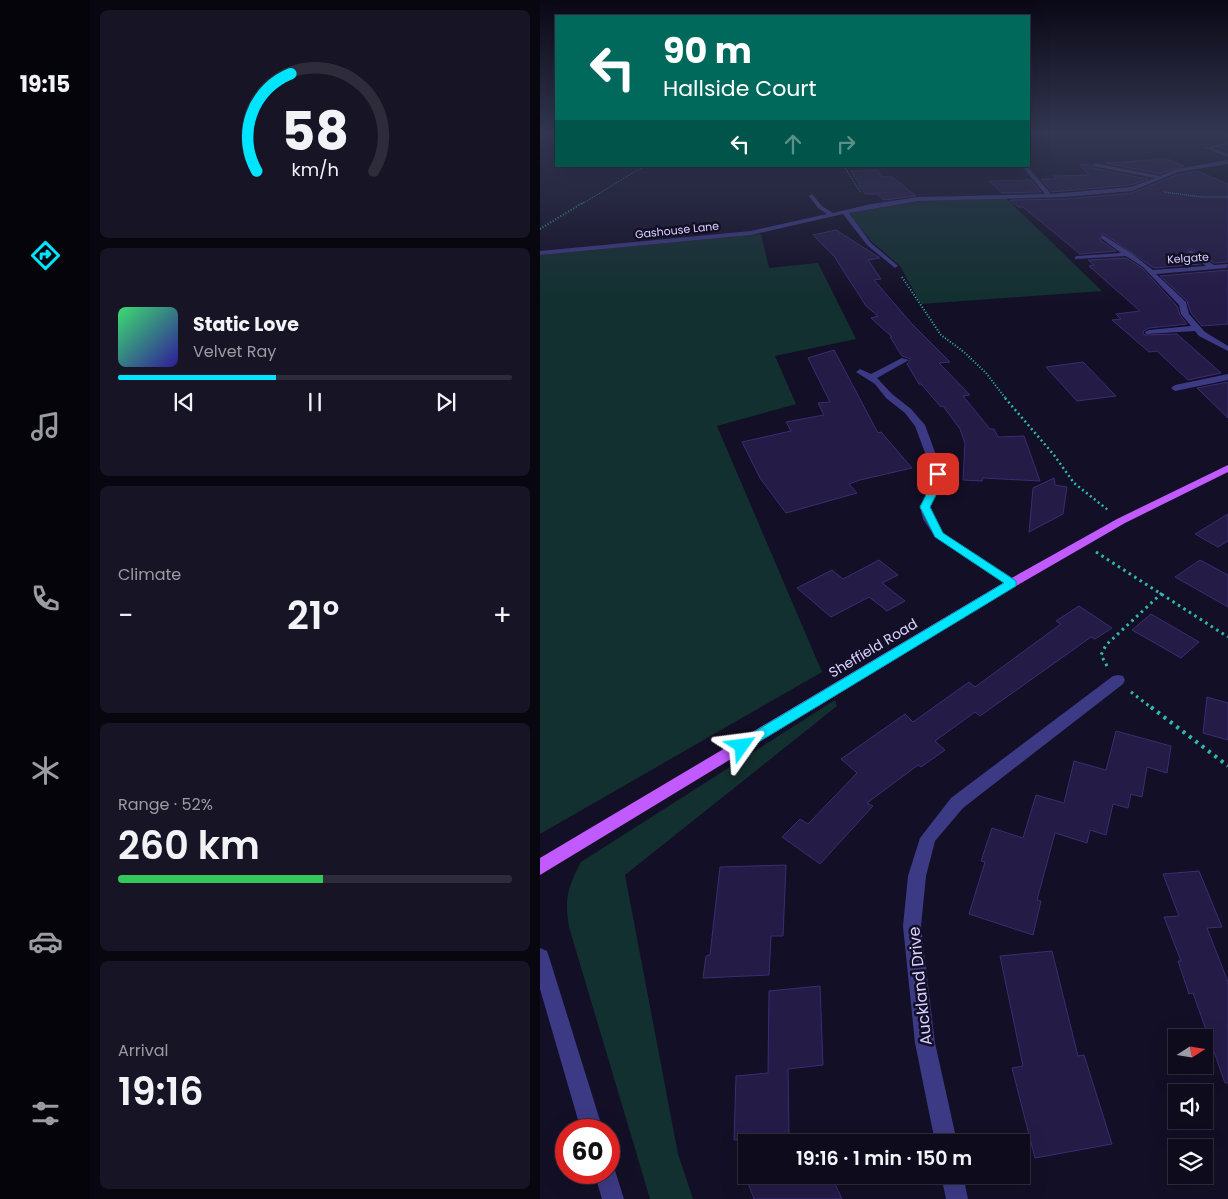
<!DOCTYPE html>
<html lang="en">
<head>
<meta charset="utf-8">
<style>
  body { margin:0; font-family:Poppins,sans-serif; background:#171425; color:#f1f3f6; height:100vh; display:flex; flex-direction:column; font-size:19px; white-space:nowrap }
  * { box-sizing:border-box; margin:0 }
  p { font-size:16px; color:#9b9ba3 }
  .icon { flex:none; width:28px; height:28px; fill:none; stroke:currentColor; stroke-width:2; stroke-linecap:round; stroke-linejoin:round }
  .map { position:relative; flex:1; overflow:hidden }
  .drawer { display:flex; flex-direction:column; gap:10px; padding:10px; background:#08060f; width:450px }
  .drawer>* { flex:none }
  .hud { position:absolute; left:15px; top:15px; width:475px; height:152px; border-radius:0px; box-shadow:0 5px 20px #0002,0 0 0 1px #2e2b3b; background:#00695c; color:#fff; overflow:hidden }
  .needle { width:32px; rotate:78deg }
  .controls { position:absolute; left:628px; top:1029px; display:grid; gap:10px }
  .controls a { display:grid; place-items:center; width:45px; height:45px; border-radius:0px; background:#0e0b1c; box-shadow:0 5px 20px #0002,0 0 0 1px #2e2b3b; font-size:25px }
  .speed { position:absolute; left:15px; top:1119px; display:flex; gap:10px; font-size:25px; font-weight:700; text-align:center }
  .speed>* { display:grid; place-content:center; width:65px; height:65px; border-radius:50%; background:#0e0b1c; box-shadow:0 5px 20px #0002,0 0 0 1px #2e2b3b; line-height:1 }
  .speed .limit { border:8px solid #d22; background:#fff; color:#111 }
  .pin { position:absolute; display:grid; place-items:center; width:42px; height:42px; color:#fff; margin:-21px; border-radius:10px; box-shadow:0 2px 8px #0006 }
  .me { position:absolute; width:55px; margin:-28px; rotate:59deg; stroke-linejoin:round; filter:drop-shadow(0 0 4px #0008) }
  .turn { display:flex; align-items:center; gap:18px; height:105px; padding:0 25px; font-size:22px }
  .turn .icon { width:65px; height:65px; stroke-width:2.5 }
  .turn b { display:block; font-size:35px; line-height:42px }
  .lanes { display:flex; align-items:center; height:48px; padding:0 25px; background:#0003; justify-content:center; gap:25px; direction:ltr }
  .lanes .off { opacity:.35 }
  .big { font-size:38px; font-weight:600; line-height:1.1 }
  .drawer .card { flex:1; display:flex; flex-direction:column; justify-content:center; gap:8px; min-width:0; padding:0 18px; border-radius:8px; background:#171425 }
  .drawer .dial { align-items:center; gap:0 }
  .dial svg { height:130px; overflow:visible; fill:none; stroke:#2e2b3b; stroke-width:7; stroke-linecap:round; text-anchor:middle }
  .dial text { fill:#f1f3f6; stroke:none }
  .song { display:flex; align-items:center; gap:15px }
  .cover { width:60px; height:60px; border-radius:8px; background:linear-gradient(135deg,hsl(140 70% 55%),hsl(250 70% 35%)) }
  .played { height:5px; border-radius:2px; background:linear-gradient(90deg,#00e5ff 40%,#2e2b3b 40%) }
  .keys { display:flex; justify-content:space-around; direction:ltr }
  .heat { display:flex; justify-content:space-between; align-items:center; font-size:28px; direction:ltr }
  .charge { height:8px; border-radius:4px; background:linear-gradient(90deg,#34c759 52%,#2e2b3b 0) }
  .trip { position:absolute; left:198px; top:1134px; width:292px; height:50px; border-radius:0px; background:#0e0b1c; box-shadow:0 5px 20px #0002,0 0 0 1px #2e2b3b; font-weight:600; line-height:50px; text-align:center }
  main { display:flex; flex:1; min-height:0 }
  .tabs { display:flex; flex-direction:column; width:90px; justify-content:space-around; align-items:center; background:#06040b; color:#9b9ba3 }
  .tabs .icon { width:35px; height:35px }
  .tabs .active { color:#00e5ff }
  .tabs b { font-size:22px; color:#f1f3f6 }
  .map>svg:first-child { display:block }
  .green { fill:#12302f }
  .building { fill:#241b47; stroke:#3b2d73 }
  .lines { fill:none; stroke-linecap:round; stroke-linejoin:round }
  .path-far4 { stroke:#2fb8b0; stroke-width:1; stroke-dasharray:1 1; stroke-linecap:butt }
  .path-far3 { stroke:#2fb8b0; stroke-width:2; stroke-dasharray:1 2; stroke-linecap:butt }
  .path-far2 { stroke:#2fb8b0; stroke-width:2.5; stroke-dasharray:2 3; stroke-linecap:butt }
  .path-far1 { stroke:#2fb8b0; stroke-width:3; stroke-dasharray:2.5 4; stroke-linecap:butt }
  .path { stroke:#2fb8b0; stroke-width:4; stroke-dasharray:3 5; stroke-linecap:butt }
  .minor { fill:#3d3a85; fill-rule:evenodd }
  .major { fill:#c25bff; fill-rule:evenodd }
  .route { fill:#00e5ff; stroke:#0095a6 }
  .labels { text-anchor:middle; dominant-baseline:central; stroke-width:5; stroke-linejoin:round; paint-order:stroke }
  .far-street-label { font-size:11px; fill:#d9d4ff; stroke:#130f26 }
  .street-label { font-size:14px; fill:#d9d4ff; stroke:#130f26 }
  .near-street-label { font-size:16px; fill:#d9d4ff; stroke:#130f26 }
</style>
</head>
<body>
<main>
<nav class="tabs">
<b>19:15</b>
<svg class="icon active" aria-label="directions" viewBox="0 0 24 24"><path d="M12 3l9 9-9 9-9-9zM9 14v-3h6M13 9l2 2-2 2"/></svg>
<svg class="icon" aria-label="music" viewBox="0 0 24 24"><path d="M9 18V5l10-2v13"/><circle cx="6" cy="18" r="3"/><circle cx="16" cy="16" r="3"/></svg>
<svg class="icon" aria-label="phone" viewBox="0 0 24 24"><path d="M5 4h4l2 5-3 2q2 4 5 5l2-3 5 2v4C11 20 4 13 5 4z"/></svg>
<svg class="icon" aria-label="climate" viewBox="0 0 24 24"><path d="M12 3v18M4 7l16 10M4 17L20 7"/></svg>
<svg class="icon" aria-label="car" viewBox="0 0 24 24"><path d="M5 17H2v-5l4-1 3-4h7l3 4 3 1v5h-3M9 17h6M6 11h13"/><circle cx="7" cy="17" r="2"/><circle cx="17" cy="17" r="2"/></svg>
<svg class="icon" aria-label="filters" viewBox="0 0 24 24"><path d="M4 7h16M4 17h16"/><circle cx="9" cy="7" r="2"/><circle cx="15" cy="17" r="2"/></svg>
</nav>
<section class="drawer">
<div class="card dial"><svg viewBox="0 0 100 80">
<path d="M14 69A42 42 0 1 1 86 69"/>
<path d="M14 69A42 42 0 0 1 35 9" stroke="#00e5ff"/>
<text x="50" y="56" font-size="32" font-weight="700">58</text>
<text x="50" y="72" font-size="11">km/h</text>
</svg></div>
<div class="card">
<div class="song"><i class="cover"></i><div><b>Static Love</b><p>Velvet Ray</p></div></div>
<div class="played"></div>
<div class="keys"><svg class="icon" aria-label="previous" viewBox="0 0 24 24"><path d="M18 5L8 12l10 7zM5 5v14"/></svg><svg class="icon" aria-label="pause" viewBox="0 0 24 24"><path d="M8 5v14M16 5v14"/></svg><svg class="icon" aria-label="next" viewBox="0 0 24 24"><path d="M6 5l10 7-10 7zM19 5v14"/></svg></div>
</div>
<div class="card"><p>Climate</p>
<div class="heat"><a>−</a><b class="big">21°</b><a>+</a></div>
</div>
<div class="card"><p>Range · 52%</p><b class="big">260 km</b><div class="charge"></div></div>
<div class="card"><p>Arrival</p><b class="big">19:16</b></div>
</section>
<div class="map">
<svg width="688" height="1199" viewBox="0 0 688 1199">
  <rect width="100%" height="100%" fill="#130f26"/>
  <!-- green -->
  <g class="green">
    <path d="M466,198L562,291L381,304L360,266L331,241L309,213L382,201Z"/>
    <path d="M221,234L229,268L278,263L316,339L235,356L256,404L177,426L282,672L0,834V255Z"/>
    <path d="M295,700L297,706L85,875L138,1154L153,1199H110L29,927C24,898 28,887 41,862Z"/>
  </g>
  <!-- building -->
  <g class="building">
    <path d="M627,159L644,166L620,174L566,163Z"/>
    <path d="M551,164L552,168L608,179L591,185L512,192L501,179H516L513,176L549,175L540,165Z"/>
    <path d="M338,170L341,177L351,176L376,196L344,200L337,194H325L311,171Z"/>
    <path d="M657,171L688,184V262L674,263L650,248L647,253L661,264L614,268L563,233L560,240L576,251L540,254L483,207H478L470,200L525,199L592,193L639,174Z"/>
    <path d="M491,180L501,192L462,193L449,181Z"/>
    <path d="M296,230L340,258L328,260L341,279L334,280L372,324L410,362L399,363L430,395L423,396L450,429H454L458,437L484,436L500,481L443,478L442,481L423,480L425,443L420,429L403,406L401,407L381,384H379L367,364L371,359L362,356L350,337H352L331,318L338,316L326,306L294,256L273,235Z"/>
    <path d="M586,258L602,268L637,306L640,315L647,324L609,328L603,331L604,335L637,334L681,373L648,380L617,351L609,352L572,320L581,319L576,314L600,311L549,266L554,265L548,260Z"/>
    <path d="M688,270V324L662,326L651,313L647,301L620,276Z"/>
    <path d="M294,350L338,433L341,432L372,468L320,480L309,484L317,493L246,513L220,478L202,442L251,431L246,422L284,415L278,403L290,402L268,358Z"/>
    <path d="M543,362L576,396L537,401L506,367Z"/>
    <path d="M688,382V418L657,388Z"/>
    <path d="M514,478L515,485L527,487L523,514L489,532L493,488Z"/>
    <path d="M688,514V541L678,547L655,534Z"/>
    <path d="M339,560L358,575L342,583L365,601L347,611L329,597L291,617L257,588L292,570L303,579Z"/>
    <path d="M660,560L688,575V607L635,577Z"/>
    <path d="M539,606L572,628L555,639L551,637L440,716L435,712L395,741L405,750L381,767L378,765L327,803L333,806L280,864L242,837L260,819L268,824L317,773L301,759L365,714L373,722L429,682L435,687L521,624L516,621Z"/>
    <path d="M611,614L659,642L641,658L592,630Z"/>
    <path d="M667,697L688,703V740L663,733Z"/>
    <path d="M576,731L631,746L627,773L607,767L602,797L591,794L588,808L573,804L566,835L550,830L547,843L515,833L497,900L501,901L493,935L429,914L445,862L441,861L452,828L483,838L496,795L524,803L534,761L566,770Z"/>
    <path d="M246,865L243,936H231L229,975L163,978L166,956L170,955L180,867Z"/>
    <path d="M659,871L682,927L667,928L688,982V1083H685L653,993L649,994L638,961H641L624,917L639,916L623,874Z"/>
    <path d="M512,951L538,1056L544,1055L572,1144L495,1158L472,1068L483,1066L460,956Z"/>
    <path d="M280,986L283,1065L248,1069L249,1134L194,1140L196,1076L228,1073L229,991Z"/>
    <path d="M220,1175H291L302,1199H214L208,1183Z"/>
  </g>
  <g class="lines">
    <!-- path-far4 -->
    <g class="path-far4">
      <path d="M304,166L321,193"/>
      <path d="M624,192L662,197H688"/>
      <path d="M42,204L104,166"/>
    </g>
    <!-- path-far3 -->
    <g class="path-far3">
      <path d="M0,229L44,202"/>
      <path d="M362,277L401,335L424,352L446,373L466,399"/>
    </g>
    <!-- path-far2 -->
    <path class="path-far2" d="M465,398L514,455L534,483L568,510"/>
    <!-- path-far1 -->
    <g class="path-far1">
      <path d="M556,552L688,637"/>
      <path d="M567,666L561,655L566,645L622,593"/>
      <path d="M591,692L613,709"/>
    </g>
    <!-- path -->
    <path class="path" d="M611,707L688,766"/>
    <!-- minor -->
    <g class="minor">
      <path d="M688,142V144L672,148L688,154V157L665,148Z"/>
      <path d="M688,160V164L638,172L592,191L525,197L379,201L309,213L331,243L357,265L358,266L355,268L327,245L303,214L211,235L0,255V251L211,231L287,214L278,208L269,196L272,194L282,206L293,213L331,204L379,197L505,194L482,166H487L511,194L591,187L615,178L552,166L554,163L620,176L637,169Z"/>
      <path d="M563,235L591,253L613,270L666,266L649,253L648,252L651,250L674,265L688,264L687,268L616,274L646,302L649,314L665,332L688,346V351L659,336L655,331L606,334L605,332L609,330L651,326L641,314L639,305L603,267L586,256L535,259V257L537,256L581,253L561,238Z"/>
      <path d="M362,358L369,360L337,378L352,394L371,409L385,425L403,474L398,491L390,507L395,519L403,533L476,580L478,583L476,586H468L395,537L383,519L380,507L388,491L393,474L375,426L365,413L346,398L335,384L316,372L320,369L331,374Z"/>
      <path d="M688,374V380L635,391L631,388L635,385Z"/>
      <path d="M578,675L583,676L585,680L583,684L423,808L395,841L386,876L381,926L395,1043L417,1142H395L375,1043L363,926L368,876L380,838L411,798L573,676Z"/>
      <path d="M0,948L7,951L9,957L63,1130H41L0,989Z"/>
      <path d="M69,1162L73,1164L84,1199H62L54,1172H69Z"/>
      <path d="M401,1175H423L428,1199H406Z"/>
    </g>
    <!-- major -->
    <path class="major" d="M688,465V472L585,523L476,586L0,875V858L468,580L577,519Z"/>
  </g>
  <!-- sky -->
  <linearGradient id="sky" x2="0" y2="1"><stop stop-color="#0a0815"/><stop offset="0.44" stop-color="#333752"/><stop offset="1" stop-color="#333752" stop-opacity="0"/></linearGradient>
  <rect width="688" height="302" fill="url(#sky)"/>
  <!-- route -->
  <path class="route" d="M398,471L402,474L398,491L390,507L403,533L476,581V586L207,749H197L195,746L197,742L464,583L395,537L380,507L388,491L393,474Z"/>
  <g class="labels">
    <!-- far-street labels -->
    <g class="far-street-label">
      <text transform="translate(137 230) rotate(-6)">Gashouse Lane</text>
      <text transform="translate(648 258) rotate(-4)">Kelgate</text>
    </g>
    <!-- street labels -->
    <g class="street-label">
      <text transform="translate(333 648) rotate(-31)">Sheffield Road</text>
    </g>
    <!-- near-street labels -->
    <g class="near-street-label">
      <text transform="translate(380 986) rotate(-96)">Auckland Drive</text>
    </g>
  </g>
</svg>
<div class="controls">
<a><svg class="needle" viewBox="-14 -14 28 28"><path d="M0-13l5 13h-10z" fill="#e53935"/><path d="M0 13l5-13h-10z" fill="#9b9ba3"/></svg></a>
<a><svg class="icon" aria-label="sound" viewBox="0 0 24 24"><path d="M4 9h4l5-4v14l-5-4H4zM17 9q2 3 0 6"/></svg></a>
<a><svg class="icon" aria-label="layers" viewBox="0 0 24 24"><path d="M12 4l9 5-9 5-9-5zM3 14l9 5 9-5"/></svg></a>
</div>
<div class="speed"><div class="limit">60</div></div>
<div class="pin" style="left:398px;top:474px;background:#d93025"><svg class="icon" aria-label="arrive" viewBox="0 0 24 24"><path d="M6 21V4h12l-3 4 3 4H6"/></svg></div>
<svg class="me" style="left:202px;top:746px" viewBox="-20 -20 40 40"><path d="M0-17L14 15 0 8-14 15z" fill="#00e5ff" stroke="#fff" stroke-width="4"/></svg>
<div class="trip">19:16 · 1 min · 150 m</div>
<div class="hud">
<div class="turn"><svg class="icon" aria-label="left" viewBox="0 0 24 24"><path d="M17 20v-9H6M10 6l-5 5 5 5"/></svg><div><b>90 m</b>Hallside Court</div></div>
<div class="lanes"><svg class="icon" aria-label="left" viewBox="0 0 24 24"><path d="M17 20v-9H6M10 6l-5 5 5 5"/></svg><svg class="icon off" aria-label="ahead" viewBox="0 0 24 24"><path d="M12 20V5M6 11l6-6 6 6"/></svg><svg class="icon off" aria-label="right" viewBox="0 0 24 24"><path d="M7 20v-9h11M14 6l5 5-5 5"/></svg></div>
</div>
</div>
</main>
</body>
</html>
